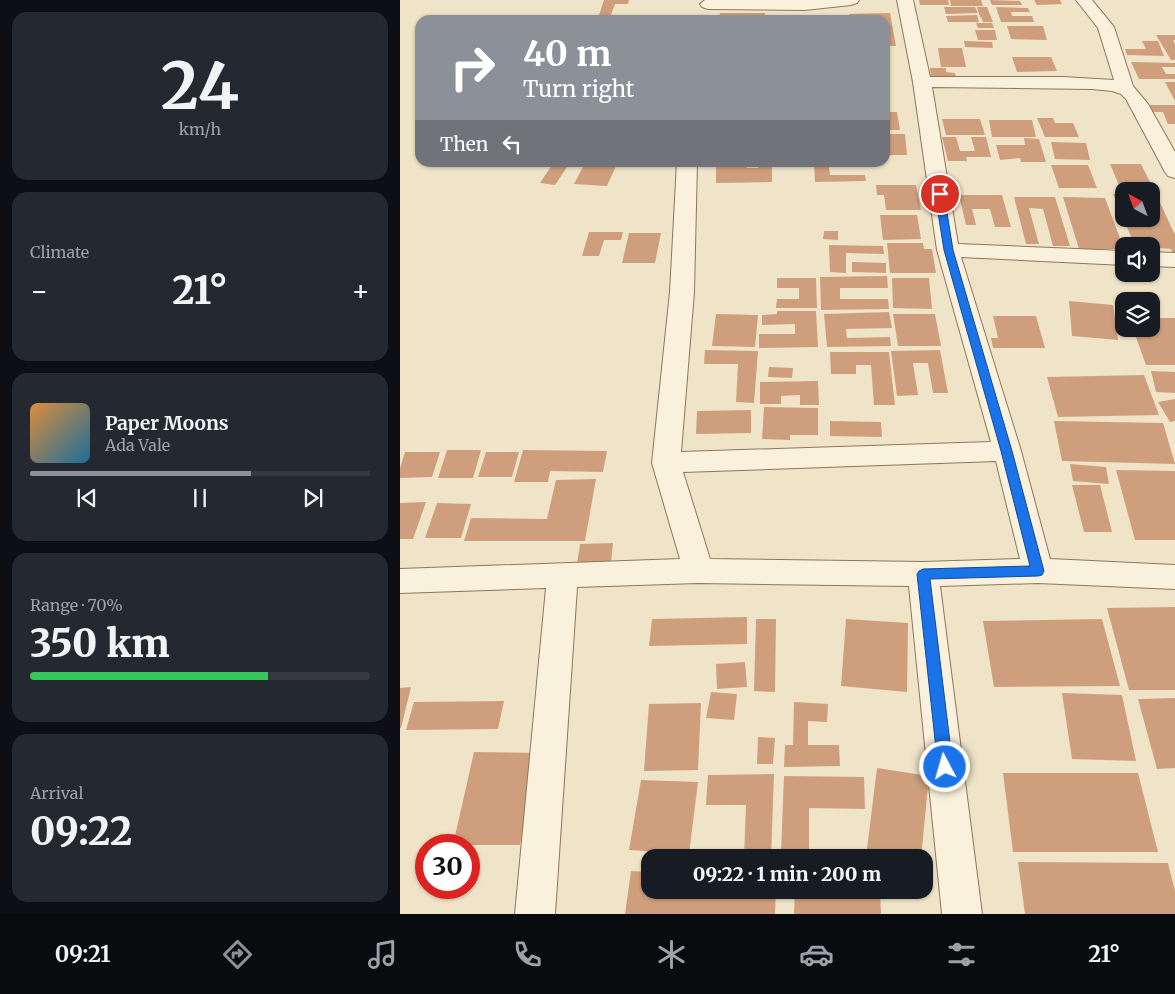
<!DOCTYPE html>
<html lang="en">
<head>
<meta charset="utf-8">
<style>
  body { margin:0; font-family:Merriweather,serif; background:#242831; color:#f1f3f6; height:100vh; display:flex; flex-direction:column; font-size:19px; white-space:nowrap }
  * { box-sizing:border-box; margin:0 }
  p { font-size:16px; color:#9ea1a6 }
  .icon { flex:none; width:28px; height:28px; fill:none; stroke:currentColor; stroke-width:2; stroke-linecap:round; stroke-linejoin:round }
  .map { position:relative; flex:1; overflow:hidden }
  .details { display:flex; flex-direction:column; gap:12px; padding:12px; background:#0d0f14; width:400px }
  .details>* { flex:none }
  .guide { position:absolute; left:15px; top:15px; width:475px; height:152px; border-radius:15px; box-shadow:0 1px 4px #0004; background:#8c9099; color:#fff; overflow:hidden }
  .needle { width:32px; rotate:319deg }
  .controls { position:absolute; left:715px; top:182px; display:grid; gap:10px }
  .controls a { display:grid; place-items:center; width:45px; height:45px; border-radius:10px; background:#171b24; box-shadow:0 1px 4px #0004; font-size:25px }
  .speed { position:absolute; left:15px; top:834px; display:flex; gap:10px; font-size:25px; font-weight:700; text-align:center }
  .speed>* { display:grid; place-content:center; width:65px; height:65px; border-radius:50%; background:#171b24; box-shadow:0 1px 4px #0004; line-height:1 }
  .speed .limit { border:8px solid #d22; background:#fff; color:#111 }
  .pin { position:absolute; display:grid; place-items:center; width:42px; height:42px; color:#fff; margin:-21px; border:2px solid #fff; border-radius:50%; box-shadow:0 1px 5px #0007 }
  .me { position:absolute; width:55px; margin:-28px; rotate:354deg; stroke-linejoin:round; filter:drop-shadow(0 0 4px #0008) }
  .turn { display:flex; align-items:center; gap:18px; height:105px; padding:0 25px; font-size:22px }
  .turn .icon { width:65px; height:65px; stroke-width:2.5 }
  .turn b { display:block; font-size:35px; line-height:42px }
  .then { display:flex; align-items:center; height:48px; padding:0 25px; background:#0003; gap:10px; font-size:19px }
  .big { font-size:38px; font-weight:800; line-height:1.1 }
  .details .card { flex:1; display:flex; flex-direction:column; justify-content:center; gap:8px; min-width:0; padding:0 18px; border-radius:15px; background:#242831 }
  .details .dial { align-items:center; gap:0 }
  .dial b { font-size:65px; line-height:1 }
  .song { display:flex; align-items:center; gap:15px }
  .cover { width:60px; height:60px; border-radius:8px; background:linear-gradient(135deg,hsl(30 70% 55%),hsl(200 70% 35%)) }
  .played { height:5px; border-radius:2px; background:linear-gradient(90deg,#8c9099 65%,#363941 65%) }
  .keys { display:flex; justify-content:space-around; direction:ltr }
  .heat { display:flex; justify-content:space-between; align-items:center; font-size:28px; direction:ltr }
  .charge { height:8px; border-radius:4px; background:linear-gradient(90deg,#34c759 70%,#363941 0) }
  .trip { position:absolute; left:241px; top:849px; width:292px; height:50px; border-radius:15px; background:#171b24; box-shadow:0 1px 4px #0004; font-weight:800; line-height:50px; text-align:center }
  .tabs { display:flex; height:80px; justify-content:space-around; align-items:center; background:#090b0e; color:#9ea1a6 }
  .tabs .icon { width:35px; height:35px }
  .tabs .active { color:#8c9099 }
  .tabs b { font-size:22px; color:#f1f3f6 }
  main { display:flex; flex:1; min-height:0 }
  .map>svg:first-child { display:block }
  .building { fill:#cf9f7d }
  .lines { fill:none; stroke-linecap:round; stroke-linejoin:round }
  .minor-casing { stroke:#8d765c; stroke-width:2 }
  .minor { fill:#faf1dc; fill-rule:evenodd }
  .route { fill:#1a73e8; stroke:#114b97 }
</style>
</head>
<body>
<main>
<section class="details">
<div class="card dial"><b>24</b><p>km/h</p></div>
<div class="card"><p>Climate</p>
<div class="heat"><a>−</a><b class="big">21°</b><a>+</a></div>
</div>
<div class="card">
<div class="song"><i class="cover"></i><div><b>Paper Moons</b><p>Ada Vale</p></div></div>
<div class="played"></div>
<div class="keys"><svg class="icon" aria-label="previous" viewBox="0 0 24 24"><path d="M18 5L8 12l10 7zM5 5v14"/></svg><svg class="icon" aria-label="pause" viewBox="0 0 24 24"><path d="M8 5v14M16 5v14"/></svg><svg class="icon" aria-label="next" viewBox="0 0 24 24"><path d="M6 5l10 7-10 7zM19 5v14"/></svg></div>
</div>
<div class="card"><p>Range · 70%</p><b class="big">350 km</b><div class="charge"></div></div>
<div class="card"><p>Arrival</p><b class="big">09:22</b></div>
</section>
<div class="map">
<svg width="775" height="914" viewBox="0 0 775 914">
  <rect width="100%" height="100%" fill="#f0e4c8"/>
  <!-- building -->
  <g class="building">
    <path d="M204,0H229L228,4H215L211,15H199Z"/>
    <path d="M519,0H548L549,5H520Z"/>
    <path d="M550,0H581L583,6H551Z"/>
    <path d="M590,0L620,1L622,5H592Z"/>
    <path d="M634,0H660L662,4L637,5Z"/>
    <path d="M544,7H575L578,13L546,14Z"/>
    <path d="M577,7H587L593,22H583L581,17L587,16L580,17Z"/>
    <path d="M596,7L628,8L630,12H611L612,16H632L634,22H601Z"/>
    <path d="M320,13H365V20H319Z"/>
    <path d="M490,13L496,46H485V20H450L449,14Z"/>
    <path d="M577,15L579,22H548L546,16Z"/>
    <path d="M576,23H592L594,28H578Z"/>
    <path d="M607,26H643L647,40L611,39Z"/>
    <path d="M575,30H595L597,40H578Z"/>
    <path d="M756,35H775V40H773L775,44V60H771Z"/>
    <path d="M564,41L592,42L593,48L565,47Z"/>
    <path d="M742,41H758L764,56L727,55L725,49H746Z"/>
    <path d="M538,48H562L566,67H541Z"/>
    <path d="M612,57H651L657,71L617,72Z"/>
    <path d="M731,62L775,63V67H762L766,74H775V79H739Z"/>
    <path d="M530,68H546V72L555,73L556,78L531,77Z"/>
    <path d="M765,82H775V101Z"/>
    <path d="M485,89H487L490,107H485Z"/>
    <path d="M749,105H775V124H768L763,112H753Z"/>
    <path d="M485,112H497L500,130H485Z"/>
    <path d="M637,118H653L655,123H673L679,137H645Z"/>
    <path d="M542,119H580L585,135H546Z"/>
    <path d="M589,120H632L636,137H592Z"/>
    <path d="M485,134H505L507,155H485Z"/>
    <path d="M542,137H556L560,151H575L571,137H586L591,157H566L567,161H548Z"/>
    <path d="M624,138L639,139L646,162H621L620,158L600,160L596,145H625Z"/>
    <path d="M651,142L686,143L690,160L655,159Z"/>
    <path d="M316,162H347V168H358V162H372V182L316,183Z"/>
    <path d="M414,162H466L467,166L429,167L430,175H465L466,181L415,182Z"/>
    <path d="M710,164H741L754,190H721Z"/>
    <path d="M152,165L167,167L155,185L140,183Z"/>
    <path d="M184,165L216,166L207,186L174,184Z"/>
    <path d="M651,165H688L697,188H659Z"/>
    <path d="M476,185H516L521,210H486L484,195H477Z"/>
    <path d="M713,194H724V219H751V194H756L775,235V252H772L771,249L735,246Z"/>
    <path d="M559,195H602L611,227H595L590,209H572L576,225H566Z"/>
    <path d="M614,197H655L670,246H653L643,209L629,208L639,244H626Z"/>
    <path d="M663,197L705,198L724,249H679Z"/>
    <path d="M480,215H517L521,239L483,240Z"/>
    <path d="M424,231H438V240L423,239Z"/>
    <path d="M189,232H223L221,240H204L199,256H182Z"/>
    <path d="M229,233H261L255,263H222Z"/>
    <path d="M487,243H523L524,249H532L536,273H490Z"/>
    <path d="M429,245L483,246L484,254L446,253V273L430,272Z"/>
    <path d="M452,262L486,263V273L452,272Z"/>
    <path d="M487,276L488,288H440V299H488L489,309L421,310L420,277Z"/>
    <path d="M377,278H416L417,308H376L377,299H399V288H377Z"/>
    <path d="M492,278H529L532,309L493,308Z"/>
    <path d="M669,301L713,305L718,340L672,336Z"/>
    <path d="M377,311H416L418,347L359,348V334H395V324L362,325V315L377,314Z"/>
    <path d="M489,312L492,328L446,329L447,338L490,337L491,346L427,347L424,314Z"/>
    <path d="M316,314L358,315L355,347L312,346Z"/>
    <path d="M493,314H535L541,346H498Z"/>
    <path d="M593,316H636L645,348H593L591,338H598Z"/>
    <path d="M751,318H775V365H746L733,329H751Z"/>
    <path d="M305,350L358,351L354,403L336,402L338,364H304Z"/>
    <path d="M540,350L548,393H533L528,363H513L518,395L497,396L491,351Z"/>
    <path d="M430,352H489L495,405H474L471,365H456V374H431Z"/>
    <path d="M369,367L393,368L392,378L368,377Z"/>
    <path d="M751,371L775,372V393L756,392Z"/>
    <path d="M744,375L759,415L658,417L647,377Z"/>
    <path d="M418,381L419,405H400V395L381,396V404H360V382Z"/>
    <path d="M775,399V421L770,422L758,402Z"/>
    <path d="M364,407L418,408V435H390V440L362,439Z"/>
    <path d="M351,410V433L296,434L297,411Z"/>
    <path d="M430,421L481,422L482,437L430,436Z"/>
    <path d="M654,421L763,423L775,464L662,461Z"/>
    <path d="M47,450H81L73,478H38Z"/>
    <path d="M123,450L207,451L203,472L150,471L148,482H114Z"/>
    <path d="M5,452H40L32,477L0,478V468Z"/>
    <path d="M86,452H119L112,477H78Z"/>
    <path d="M670,464L706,467L709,484L673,481Z"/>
    <path d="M716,470L775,471V540H735Z"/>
    <path d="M196,479L185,541H64L71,518L147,519L156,480Z"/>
    <path d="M672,485H700L712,532H684Z"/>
    <path d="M26,502L13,539H0V503Z"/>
    <path d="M37,503L71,504L61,538H25Z"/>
    <path d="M213,543L211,563L177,564L180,544Z"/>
    <path d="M775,607V690H729L707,608Z"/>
    <path d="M347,617V644L249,646L252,619Z"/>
    <path d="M356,619H376L375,692L354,691Z"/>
    <path d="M446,619L508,623L507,692L441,686Z"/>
    <path d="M702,619L720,686L594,687L583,621Z"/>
    <path d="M345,662L347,687L317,689L316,664Z"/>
    <path d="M11,687L1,728H0V688Z"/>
    <path d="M311,692L337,694L334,720L306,718Z"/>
    <path d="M662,693L722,695L736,761L672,759Z"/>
    <path d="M775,698V768L757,769L738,699Z"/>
    <path d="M104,701L98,729L6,730L14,702Z"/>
    <path d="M394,702L428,704L427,722L408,721V745H439L440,766L384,767L385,745H393Z"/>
    <path d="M301,703L298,770L244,771L249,704Z"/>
    <path d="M358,737L375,738L373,764H357Z"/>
    <path d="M74,752L137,753L120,845H53Z"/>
    <path d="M477,768L529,776L521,858L467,849Z"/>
    <path d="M603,773H738L758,852H613Z"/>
    <path d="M374,774L371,858H344L346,805H306L308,775Z"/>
    <path d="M384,776L464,777L465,809L409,808V854L381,853Z"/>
    <path d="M241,780L298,782L289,854L229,850Z"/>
    <path d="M618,862L768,863L775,891V914H625Z"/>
    <path d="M231,871L250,872V890H376L375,914H225Z"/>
    <path d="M395,890H480L481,914H394Z"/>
  </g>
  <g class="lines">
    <!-- minor casing -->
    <g class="minor-casing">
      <g id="minor">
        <path d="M305,0H459L457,3L451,5L405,10L308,9L302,7L300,4Z"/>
        <path d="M497,0H513L530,77H663L714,80L698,28L676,0H692L714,27L733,86L748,104L775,152V178L768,176L765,172L726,99L721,94L712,91L692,89L532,87L558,244L724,251V265L561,257L621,451L650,559L775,565V589L638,583L540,586L582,914H542L509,586L298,583L177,587L155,914H115L146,588L0,593V569L280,559L252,463L270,292L277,162H297L294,292L281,452L591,442L537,250L513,82ZM596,461L620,559L523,562L310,559L283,472Z"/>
        <path d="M751,252L775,253V267L751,266Z"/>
      </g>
    </g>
    <!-- minor -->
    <use href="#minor" class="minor"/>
  </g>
  <!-- route -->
  <path class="route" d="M540,191L544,194L553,250L612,451L644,571L642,575L638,576L530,579L553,767L550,772L545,774L540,772L538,767L517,574L519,571L523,569L630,566L601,451L544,250L535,194Z"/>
</svg>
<div class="controls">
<a><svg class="needle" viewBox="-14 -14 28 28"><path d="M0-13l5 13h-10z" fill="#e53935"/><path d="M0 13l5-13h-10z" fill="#9ea1a6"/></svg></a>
<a><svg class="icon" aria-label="sound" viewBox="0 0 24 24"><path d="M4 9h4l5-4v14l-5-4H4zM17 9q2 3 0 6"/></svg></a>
<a><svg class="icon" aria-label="layers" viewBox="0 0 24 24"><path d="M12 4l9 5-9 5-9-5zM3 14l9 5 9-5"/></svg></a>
</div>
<div class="speed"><div class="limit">30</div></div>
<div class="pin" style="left:540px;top:194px;background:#d93025"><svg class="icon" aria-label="arrive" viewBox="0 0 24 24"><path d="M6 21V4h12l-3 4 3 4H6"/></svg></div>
<svg class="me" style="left:545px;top:767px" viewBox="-20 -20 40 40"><circle r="17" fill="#1a73e8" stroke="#fff" stroke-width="3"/><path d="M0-11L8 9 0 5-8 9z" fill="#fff"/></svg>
<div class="trip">09:22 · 1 min · 200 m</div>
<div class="guide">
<div class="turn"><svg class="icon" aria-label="right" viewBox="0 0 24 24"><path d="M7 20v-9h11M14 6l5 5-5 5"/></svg><div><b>40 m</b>Turn right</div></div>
<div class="then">Then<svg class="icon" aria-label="left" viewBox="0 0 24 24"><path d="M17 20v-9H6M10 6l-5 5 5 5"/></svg></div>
</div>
</div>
</main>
<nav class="tabs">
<b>09:21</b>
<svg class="icon active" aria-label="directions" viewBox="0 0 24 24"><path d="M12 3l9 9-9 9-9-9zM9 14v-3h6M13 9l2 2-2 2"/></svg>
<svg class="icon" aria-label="music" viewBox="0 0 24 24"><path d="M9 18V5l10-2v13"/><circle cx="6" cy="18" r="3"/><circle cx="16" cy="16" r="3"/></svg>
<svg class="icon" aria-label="phone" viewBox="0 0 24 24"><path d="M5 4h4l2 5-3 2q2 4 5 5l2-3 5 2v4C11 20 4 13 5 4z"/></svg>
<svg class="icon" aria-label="climate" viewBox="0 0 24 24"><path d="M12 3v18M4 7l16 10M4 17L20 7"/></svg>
<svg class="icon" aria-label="car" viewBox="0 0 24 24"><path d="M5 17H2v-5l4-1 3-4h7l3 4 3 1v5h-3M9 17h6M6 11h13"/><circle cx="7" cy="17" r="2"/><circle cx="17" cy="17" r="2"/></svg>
<svg class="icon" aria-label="filters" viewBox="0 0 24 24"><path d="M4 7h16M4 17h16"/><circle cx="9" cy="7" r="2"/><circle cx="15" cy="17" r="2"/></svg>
<b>21°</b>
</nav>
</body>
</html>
